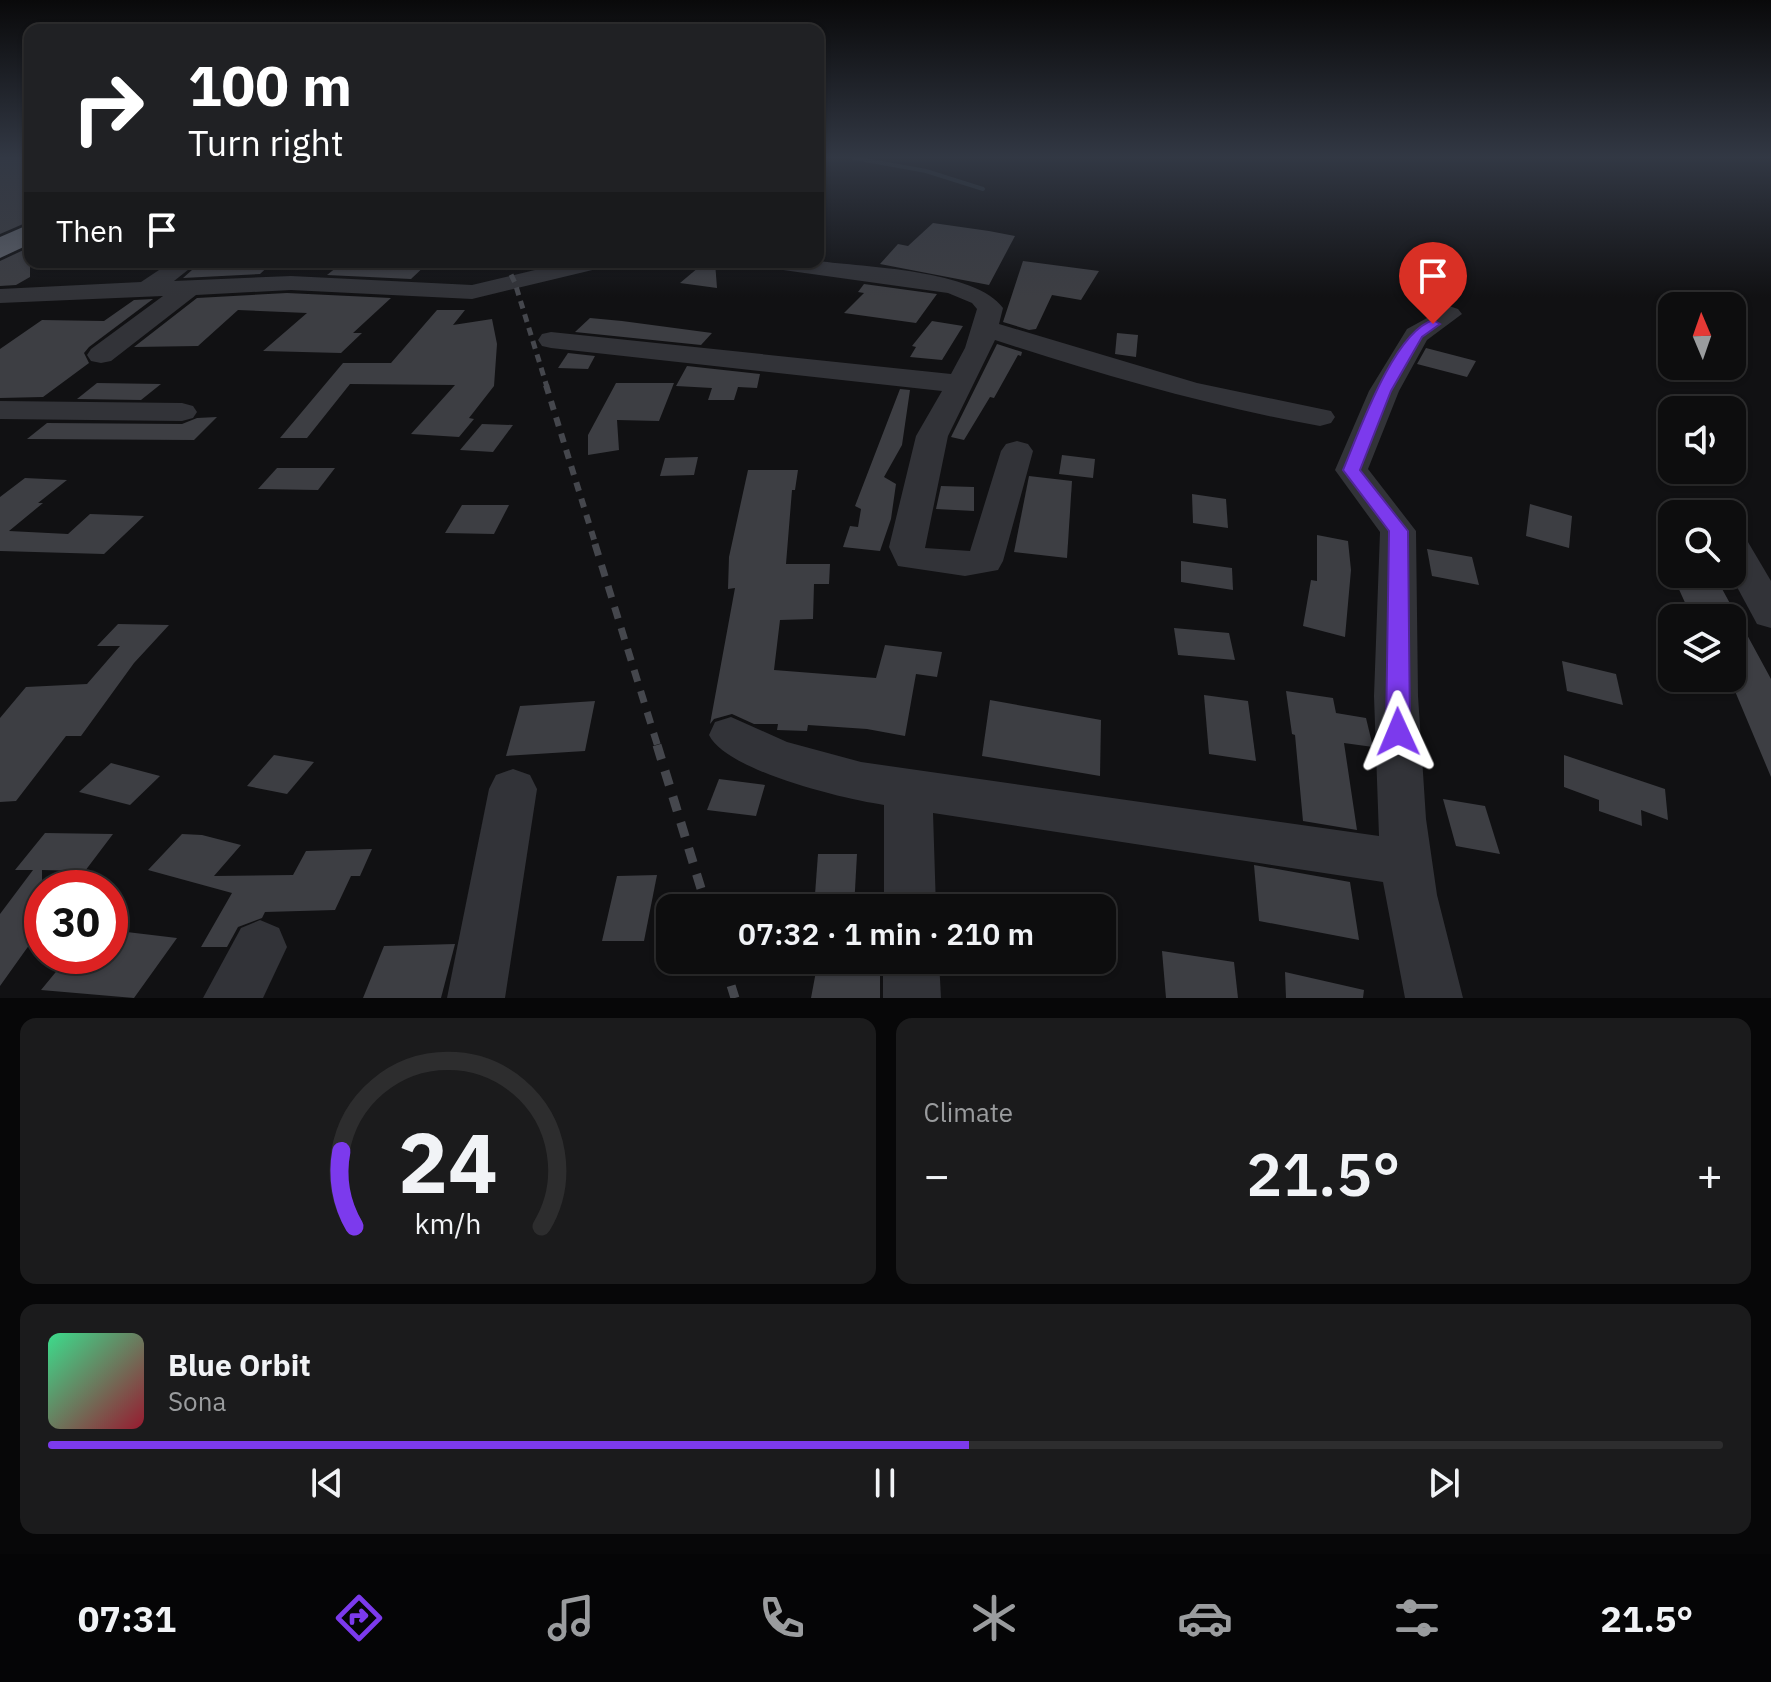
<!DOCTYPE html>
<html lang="en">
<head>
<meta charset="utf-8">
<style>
  body { margin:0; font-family:"IBM Plex Sans",sans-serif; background:#1b1b1c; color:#f1f3f6; height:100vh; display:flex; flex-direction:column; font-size:30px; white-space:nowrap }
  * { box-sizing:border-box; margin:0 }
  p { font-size:26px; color:#9a9c9e }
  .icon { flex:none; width:44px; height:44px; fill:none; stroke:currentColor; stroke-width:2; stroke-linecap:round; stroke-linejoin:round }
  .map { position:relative; height:998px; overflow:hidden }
  .drawer { display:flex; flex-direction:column; gap:20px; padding:20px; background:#070708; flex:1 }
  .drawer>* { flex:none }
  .guide { position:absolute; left:24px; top:24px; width:800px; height:244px; border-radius:16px; box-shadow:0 2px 6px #0004,0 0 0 2px #2d2d2e; background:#202124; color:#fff; overflow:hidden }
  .needle { width:52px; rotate:358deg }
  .fabs { position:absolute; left:1658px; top:292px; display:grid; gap:16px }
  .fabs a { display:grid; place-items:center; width:88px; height:88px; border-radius:16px; background:#0d0d0e; box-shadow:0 2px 6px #0004,0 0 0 2px #2d2d2e; font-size:40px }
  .speed { position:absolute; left:24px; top:870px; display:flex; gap:16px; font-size:40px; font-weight:700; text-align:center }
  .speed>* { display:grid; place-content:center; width:104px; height:104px; border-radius:50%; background:#0d0d0e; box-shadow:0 2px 6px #0004,0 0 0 2px #2d2d2e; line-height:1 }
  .speed .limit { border:12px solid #d22; background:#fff; color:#111 }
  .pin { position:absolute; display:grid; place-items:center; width:68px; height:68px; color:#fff; margin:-82px -34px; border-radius:50% 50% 50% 0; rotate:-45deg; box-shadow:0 0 8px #0007 }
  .pin .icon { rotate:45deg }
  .me { position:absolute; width:88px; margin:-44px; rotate:359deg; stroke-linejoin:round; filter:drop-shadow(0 0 6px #0008) }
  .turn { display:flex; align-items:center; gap:28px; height:168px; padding:0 32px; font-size:36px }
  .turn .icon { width:104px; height:104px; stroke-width:2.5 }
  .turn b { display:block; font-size:56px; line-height:68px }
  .then { display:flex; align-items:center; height:76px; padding:0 32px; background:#0003; gap:16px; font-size:30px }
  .big { font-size:60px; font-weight:600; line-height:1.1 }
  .drawer .card { flex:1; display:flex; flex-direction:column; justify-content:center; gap:12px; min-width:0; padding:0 28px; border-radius:16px; background:#1b1b1c }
  .drawer .dial { align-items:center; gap:0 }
  .dial svg { height:208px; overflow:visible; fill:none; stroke:#2d2d2e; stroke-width:7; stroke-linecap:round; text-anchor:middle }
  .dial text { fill:#f1f3f6; stroke:none }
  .song { display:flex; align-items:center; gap:24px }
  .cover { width:96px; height:96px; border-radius:12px; background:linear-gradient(135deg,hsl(150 70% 55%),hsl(350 70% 35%)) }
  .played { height:8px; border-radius:4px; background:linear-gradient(90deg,#7c3aed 55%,#2d2d2e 55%) }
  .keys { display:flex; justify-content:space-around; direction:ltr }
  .heat { display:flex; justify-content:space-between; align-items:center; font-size:44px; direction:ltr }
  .drawer .tiles { flex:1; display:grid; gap:20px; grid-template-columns:1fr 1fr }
  .card:last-child { grid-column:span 2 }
  .trip { position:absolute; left:656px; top:894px; width:460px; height:80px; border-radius:16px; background:#0d0d0e; box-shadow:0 2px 6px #0004,0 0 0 2px #2d2d2e; font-weight:600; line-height:80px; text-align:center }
  .dock { display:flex; height:128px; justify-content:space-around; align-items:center; background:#050506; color:#9a9c9e }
  .dock .icon { width:56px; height:56px }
  .dock .selected { color:#7c3aed }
  .dock b { font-size:36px; color:#f1f3f6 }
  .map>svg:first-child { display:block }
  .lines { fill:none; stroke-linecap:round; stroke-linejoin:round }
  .stream { stroke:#273037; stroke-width:4 }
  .building { fill:#3d3e43 }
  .minor { fill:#323338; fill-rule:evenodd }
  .highway { fill:#5d616a; fill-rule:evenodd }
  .rail-far3 { stroke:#45474d; stroke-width:5; stroke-dasharray:8 6; stroke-linecap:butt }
  .rail-far2 { stroke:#45474d; stroke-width:6; stroke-dasharray:9 8; stroke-linecap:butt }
  .rail-far1 { stroke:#45474d; stroke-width:7; stroke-dasharray:12 10; stroke-linecap:butt }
  .rail { stroke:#45474d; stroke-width:9; stroke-dasharray:15 12; stroke-linecap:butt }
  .route { fill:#7c3aed; stroke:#51269a; stroke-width:2 }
</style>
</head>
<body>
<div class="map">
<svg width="1771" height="998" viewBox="0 0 1771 998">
  <rect width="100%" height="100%" fill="#111113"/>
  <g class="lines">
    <!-- stream -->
    <path class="stream" d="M854,158L926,171L983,189"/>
  </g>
  <!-- building -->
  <g class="building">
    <path d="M0,158H30V221L0,234Z"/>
    <path d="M933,223L989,231L1015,236L989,285L880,264L898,244L908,246Z"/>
    <path d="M30,247V277L16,285L0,286V261Z"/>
    <path d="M1023,261L1099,271L1081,300L1052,295L1036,329L1029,330L1003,322Z"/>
    <path d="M201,262H273L260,274L183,278Z"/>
    <path d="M384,262H429L411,279L327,275L337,267L377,268Z"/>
    <path d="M705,262H715L717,288L680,283Z"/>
    <path d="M864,284L937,294L916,323L844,313L864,293L858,292Z"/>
    <path d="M287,293L391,298L353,333H362L341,353L263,351L307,313L238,310L198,346L134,347L197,298Z"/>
    <path d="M153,299L89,347L84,353L89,363L43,397L0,398V349L42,320L104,321L134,300Z"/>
    <path d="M437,310H465L453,325L492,319L497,344L494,386L469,418L474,419L459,437L411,434L455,385L350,384L307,438H280L343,363H391Z"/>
    <path d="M590,318L622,321L712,333L701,345L575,332Z"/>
    <path d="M932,321L963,326L942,360L910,357L916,347L912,346Z"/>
    <path d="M1117,333L1138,335L1136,357L1115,354Z"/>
    <path d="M997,344L1022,352L1021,356L1018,355L994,398L990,397L964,440L951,437Z"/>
    <path d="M1426,348L1476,361L1467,377L1417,364Z"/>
    <path d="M568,353L595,356L588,369L558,368Z"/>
    <path d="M687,366L760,374L757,388L738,387L734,400H708L712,388L676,386Z"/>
    <path d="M97,383L161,384L141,400L77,399Z"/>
    <path d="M616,383H674L659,421L617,420L619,450L588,455V435Z"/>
    <path d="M900,389L910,390L902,445L884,477L896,484L891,519L880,551L843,547L850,526L858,527L861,509L855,506Z"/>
    <path d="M217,417L194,440L27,439L47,423L182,424L197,418Z"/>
    <path d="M482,424L513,425L493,452L460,450Z"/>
    <path d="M1062,455L1095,459L1093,478L1059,474Z"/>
    <path d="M698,457L694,475L660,476L665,458Z"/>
    <path d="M277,468H335L318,490L258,489Z"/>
    <path d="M748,470H798L795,490H792L786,564H830L829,584H814L813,619L780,620L774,670L876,678L885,645L942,652L937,677L916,674L905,736L867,729L808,725L807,731L777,730L778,724H754L732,714L714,719L710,724L735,588L728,589L729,557Z"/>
    <path d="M1029,476L1072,481L1067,558L1014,552Z"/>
    <path d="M25,478L67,480L38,503H43L9,531L68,534L90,514L144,516L104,554L0,551V497Z"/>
    <path d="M941,486L974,487V511L936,509Z"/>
    <path d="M1192,494L1226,499L1228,528L1193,523Z"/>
    <path d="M1530,504L1572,516L1569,548L1526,536Z"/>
    <path d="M462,505H509L494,534L445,533Z"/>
    <path d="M1317,535L1348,541L1351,570L1345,637L1303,626L1311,580L1317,581Z"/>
    <path d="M1427,549L1472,557L1479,585L1432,576Z"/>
    <path d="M1181,561L1232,568L1233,590L1181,582Z"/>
    <path d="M1672,574H1714L1771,679V777L1732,684V618H1692Z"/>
    <path d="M118,624L169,625L134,663L81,736H66L16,801L0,802V718L26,687L87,684L120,646H97Z"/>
    <path d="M1174,628L1229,633L1235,660L1178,655Z"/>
    <path d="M1562,661L1616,674L1623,705L1567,691Z"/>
    <path d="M1286,691L1333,698L1336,713L1366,718L1373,747L1344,743L1357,830L1303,821L1295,735L1292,734Z"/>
    <path d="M1204,695L1248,701L1256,761L1209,754Z"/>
    <path d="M990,700L1101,720L1100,776L982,756Z"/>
    <path d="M595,701L585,751L506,756L520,706Z"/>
    <path d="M274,755L314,762L287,794L247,786Z"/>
    <path d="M1564,755L1665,789L1668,820L1641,810L1642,826L1599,811V800L1564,787Z"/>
    <path d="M111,763L160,776L130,805L79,792Z"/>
    <path d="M719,779L765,785L756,816L707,810Z"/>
    <path d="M1443,799L1485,806L1500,854L1456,846Z"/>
    <path d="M45,833L113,834L85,871L42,870V927L0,986V914L33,870H15Z"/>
    <path d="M182,834L202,835L241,845L214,876L293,875L306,851L372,849L360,876H351L335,910L265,912L262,918L238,927L227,947H201L232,893L148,870Z"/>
    <path d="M818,854H857L854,908H814Z"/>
    <path d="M1254,865L1350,882L1359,940L1259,921Z"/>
    <path d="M657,875L644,941H602L617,876Z"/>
    <path d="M110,930L177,938L134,998L41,990L69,956H110Z"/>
    <path d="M455,944L441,998H363L384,946Z"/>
    <path d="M1162,951L1234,962L1238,998H1166Z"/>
    <path d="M817,966L880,975V998H811Z"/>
    <path d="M1285,972L1364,990L1363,998H1286Z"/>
  </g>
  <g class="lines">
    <!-- minor -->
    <g class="minor">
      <path d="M818,261C864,267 976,270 1003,308L999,324L1197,383L1331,411L1335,417L1331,423L1320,426C1209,406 1101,375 995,340L948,436L925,548L970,551L1001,451L1006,444L1017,441L1028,444L1033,451L1003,561L998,570L965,576L898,566L889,547L916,436L942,391L551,348L542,346L538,340L542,334L551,332L951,374L965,348L977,309L972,303L948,293L776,269L768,267L764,262Z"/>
      <path d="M171,262H198L174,281L291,276L472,285L568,262H609L605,267L472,299L291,290L196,295L111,361L101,363L91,361L87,355L91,349L163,296L0,303V289L141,282Z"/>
      <path d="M1449,306L1458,309L1462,314L1427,340L1399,391L1368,469L1416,531L1418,696L1426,819L1437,895L1463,998H1405L1383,882L933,813L936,908H884V805C843,799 727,771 709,735L715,722L731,717L787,742L861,762L1379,836L1374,696L1380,532L1335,470L1369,391L1407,329Z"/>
      <path d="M0,401L182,403L193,406L197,412L193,418L182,421L0,419Z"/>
      <path d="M1732,533L1745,537L1771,581V628L1757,624L1730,574Z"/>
      <path d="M513,769L530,775L537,789L505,998H447L489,789L496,775Z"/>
      <path d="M260,920L279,928L287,947L263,998H203L241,928Z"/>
      <path d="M883,960H939L941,998H883Z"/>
    </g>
    <!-- highway -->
    <path class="highway" d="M30,224V244L0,258V237Z"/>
    <!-- rail-far3 -->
    <path class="rail-far3" d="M505,262L515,283L547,387"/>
    <!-- rail-far2 -->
    <path class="rail-far2" d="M546,385L596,546"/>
    <!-- rail-far1 -->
    <path class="rail-far1" d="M595,544L658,747"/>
    <!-- rail -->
    <g class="rail">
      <path d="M657,745L707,908"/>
      <path d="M723,960L735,998"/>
    </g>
  </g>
  <!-- sky -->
  <linearGradient id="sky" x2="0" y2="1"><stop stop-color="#09090a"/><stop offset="0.53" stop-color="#323844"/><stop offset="1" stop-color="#323844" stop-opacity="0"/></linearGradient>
  <rect width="1771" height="297" fill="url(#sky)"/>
  <!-- route -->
  <path class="route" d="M1433,320L1440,324L1422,337L1391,391L1360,470L1408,531L1410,732L1406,739L1398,742L1389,739L1386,732L1389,531L1343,470C1359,432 1393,333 1433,320Z"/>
</svg>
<div class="fabs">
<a><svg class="needle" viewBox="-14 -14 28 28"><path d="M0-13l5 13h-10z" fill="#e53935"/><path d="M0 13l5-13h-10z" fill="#9a9c9e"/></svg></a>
<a><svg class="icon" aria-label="sound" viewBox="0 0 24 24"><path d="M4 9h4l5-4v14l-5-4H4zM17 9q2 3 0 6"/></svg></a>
<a><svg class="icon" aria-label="search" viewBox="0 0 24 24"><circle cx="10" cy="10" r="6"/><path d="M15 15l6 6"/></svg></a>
<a><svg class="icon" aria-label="layers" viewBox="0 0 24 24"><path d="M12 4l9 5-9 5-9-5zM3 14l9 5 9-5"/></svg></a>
</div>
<div class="speed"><div class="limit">30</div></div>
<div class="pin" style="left:1433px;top:324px;background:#d93025"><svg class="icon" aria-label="arrive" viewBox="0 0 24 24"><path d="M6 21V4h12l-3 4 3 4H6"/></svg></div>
<svg class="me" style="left:1398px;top:732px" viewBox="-20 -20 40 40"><path d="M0-17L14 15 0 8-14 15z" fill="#7c3aed" stroke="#fff" stroke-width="4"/></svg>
<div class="trip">07:32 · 1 min · 210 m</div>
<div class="guide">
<div class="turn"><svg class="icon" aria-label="right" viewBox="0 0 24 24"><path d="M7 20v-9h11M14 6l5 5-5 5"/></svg><div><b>100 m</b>Turn right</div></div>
<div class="then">Then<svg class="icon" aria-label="arrive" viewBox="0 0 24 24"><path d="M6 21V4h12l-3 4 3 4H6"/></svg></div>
</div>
</div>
<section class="drawer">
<div class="tiles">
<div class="card dial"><svg viewBox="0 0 100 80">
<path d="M14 69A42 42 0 1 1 86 69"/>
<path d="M14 69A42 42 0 0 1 9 40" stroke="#7c3aed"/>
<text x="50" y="56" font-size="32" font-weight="700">24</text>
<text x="50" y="72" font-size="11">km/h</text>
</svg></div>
<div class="card"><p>Climate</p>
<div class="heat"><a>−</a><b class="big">21.5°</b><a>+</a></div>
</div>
<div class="card">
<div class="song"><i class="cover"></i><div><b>Blue Orbit</b><p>Sona</p></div></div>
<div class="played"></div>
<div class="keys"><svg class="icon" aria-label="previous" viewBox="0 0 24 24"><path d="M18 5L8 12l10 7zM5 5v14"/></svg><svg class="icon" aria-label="pause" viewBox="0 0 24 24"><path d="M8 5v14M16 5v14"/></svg><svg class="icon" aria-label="next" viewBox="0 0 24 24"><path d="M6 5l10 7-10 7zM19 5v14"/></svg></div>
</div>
</div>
</section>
<nav class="dock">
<b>07:31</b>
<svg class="icon selected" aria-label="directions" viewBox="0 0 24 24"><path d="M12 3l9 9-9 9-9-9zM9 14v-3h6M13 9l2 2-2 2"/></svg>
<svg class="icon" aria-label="music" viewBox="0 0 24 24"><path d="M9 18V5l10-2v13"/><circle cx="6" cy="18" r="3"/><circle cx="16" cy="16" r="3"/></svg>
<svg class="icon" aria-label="phone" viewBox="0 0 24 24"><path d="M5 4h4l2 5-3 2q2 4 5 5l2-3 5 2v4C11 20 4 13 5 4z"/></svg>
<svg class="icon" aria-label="climate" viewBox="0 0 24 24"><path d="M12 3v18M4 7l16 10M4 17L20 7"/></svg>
<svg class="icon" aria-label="car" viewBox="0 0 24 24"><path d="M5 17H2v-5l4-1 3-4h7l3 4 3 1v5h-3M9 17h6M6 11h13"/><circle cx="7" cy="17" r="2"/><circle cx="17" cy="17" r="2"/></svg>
<svg class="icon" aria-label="filters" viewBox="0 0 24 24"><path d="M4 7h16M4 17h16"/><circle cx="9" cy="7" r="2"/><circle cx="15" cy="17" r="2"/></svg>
<b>21.5°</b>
</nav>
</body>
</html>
